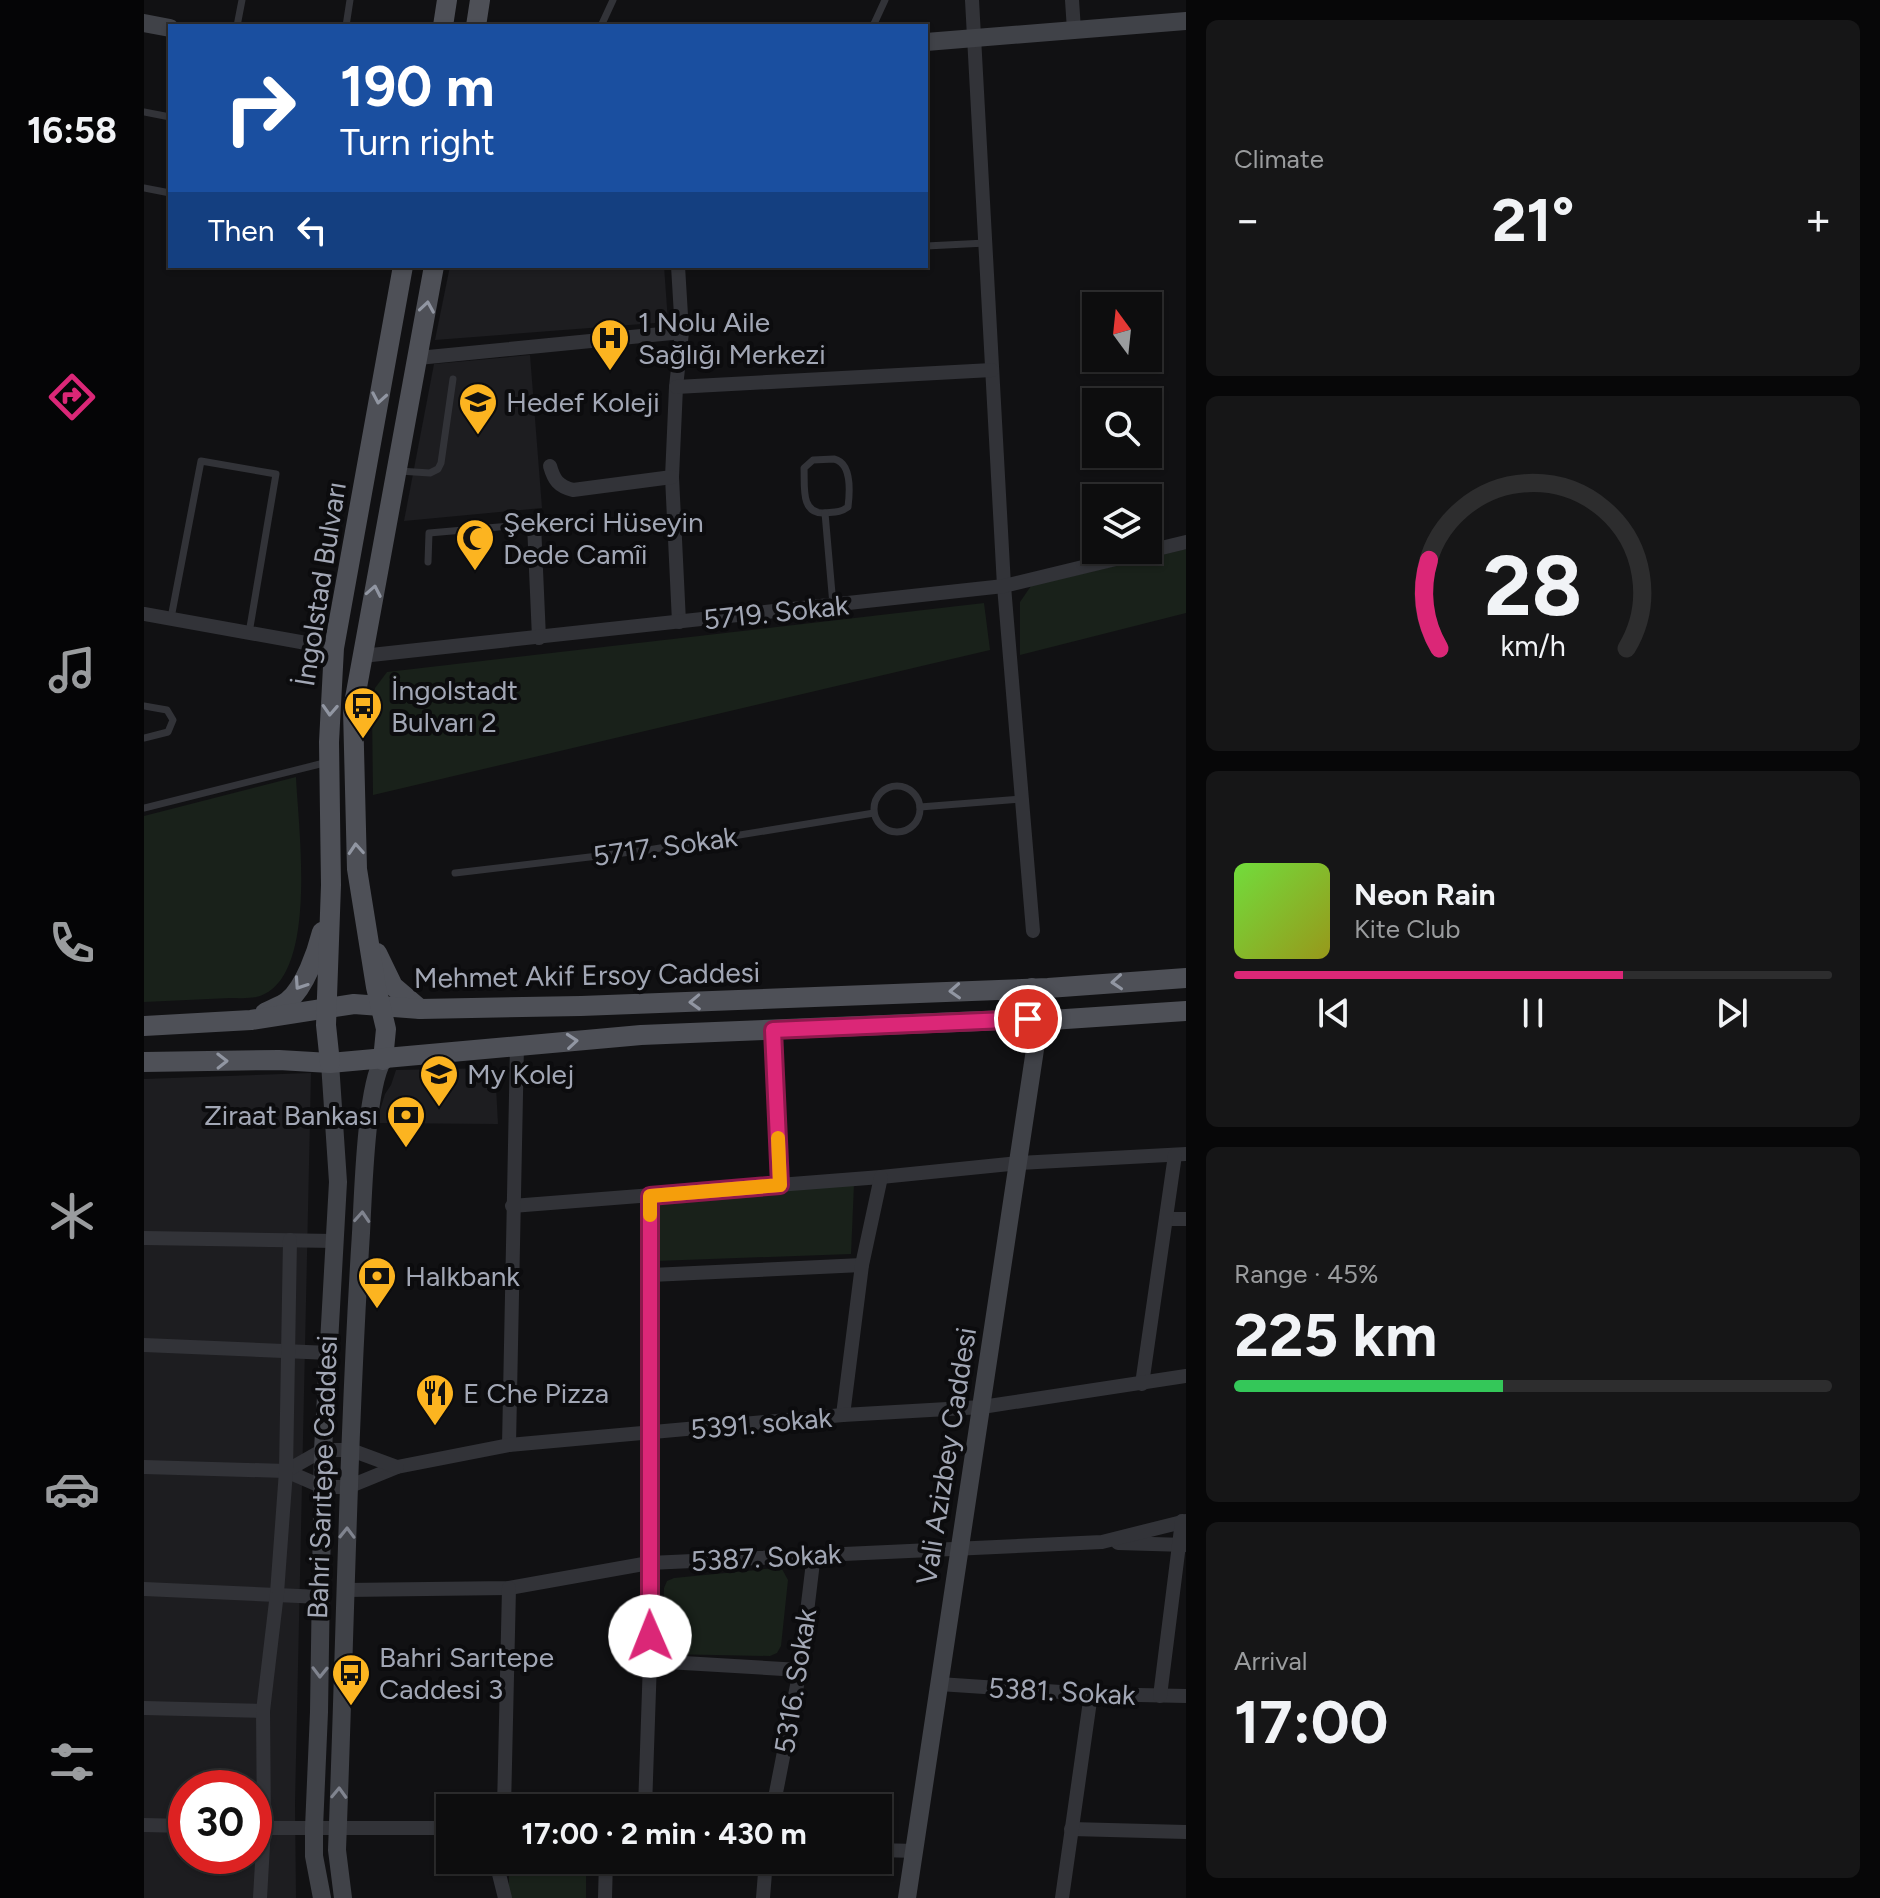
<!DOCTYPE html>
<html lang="en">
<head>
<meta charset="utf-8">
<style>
  body { margin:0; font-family:Figtree,sans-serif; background:#161617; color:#f1f3f6; height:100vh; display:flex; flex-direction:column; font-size:30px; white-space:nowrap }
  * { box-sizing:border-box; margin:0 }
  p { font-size:26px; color:#9a9c9e }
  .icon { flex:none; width:44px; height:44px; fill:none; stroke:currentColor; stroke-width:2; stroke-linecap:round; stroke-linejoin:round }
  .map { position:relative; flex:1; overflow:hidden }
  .details { display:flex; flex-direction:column; gap:20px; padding:20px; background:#070708; width:694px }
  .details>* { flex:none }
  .top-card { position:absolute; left:24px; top:24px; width:760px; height:244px; border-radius:0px; box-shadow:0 2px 6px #0004,0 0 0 2px #2d2d2e; background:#1a4fa0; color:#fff; overflow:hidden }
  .needle { width:52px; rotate:345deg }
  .tools { position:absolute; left:938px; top:292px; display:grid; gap:16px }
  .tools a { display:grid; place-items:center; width:80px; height:80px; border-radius:0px; background:#0d0d0e; box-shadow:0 2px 6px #0004,0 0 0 2px #2d2d2e; font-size:40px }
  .speed { position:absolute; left:24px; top:1770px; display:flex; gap:16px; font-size:40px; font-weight:700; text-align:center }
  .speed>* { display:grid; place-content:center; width:104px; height:104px; border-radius:50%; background:#0d0d0e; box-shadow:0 2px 6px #0004,0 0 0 2px #2d2d2e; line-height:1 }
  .speed .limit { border:12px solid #d22; background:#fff; color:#111 }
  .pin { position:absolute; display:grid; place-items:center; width:68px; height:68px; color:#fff; margin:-34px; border:4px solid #fff; border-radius:50%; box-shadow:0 2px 8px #0007 }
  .me { position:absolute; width:88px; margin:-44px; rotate:359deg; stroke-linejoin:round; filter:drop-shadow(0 0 6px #0008) }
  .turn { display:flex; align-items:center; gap:28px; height:168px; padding:0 40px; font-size:36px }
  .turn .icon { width:104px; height:104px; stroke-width:2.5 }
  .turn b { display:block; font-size:56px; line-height:68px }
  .then { display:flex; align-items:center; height:76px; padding:0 40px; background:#0003; gap:16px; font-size:30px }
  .big { font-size:60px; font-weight:700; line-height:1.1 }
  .details .tile { flex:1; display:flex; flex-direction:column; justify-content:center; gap:12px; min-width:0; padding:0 28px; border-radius:12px; background:#161617 }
  .details .dial { align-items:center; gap:0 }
  .dial svg { height:208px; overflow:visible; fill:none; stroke:#2d2d2e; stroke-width:7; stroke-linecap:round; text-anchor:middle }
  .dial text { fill:#f1f3f6; stroke:none }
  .song { display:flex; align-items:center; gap:24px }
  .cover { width:96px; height:96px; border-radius:12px; background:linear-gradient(135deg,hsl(100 70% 55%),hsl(60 70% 35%)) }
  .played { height:8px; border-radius:4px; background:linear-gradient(90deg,#db2777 65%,#2d2d2e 65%) }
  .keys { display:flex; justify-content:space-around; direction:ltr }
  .heat { display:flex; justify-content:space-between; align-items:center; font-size:44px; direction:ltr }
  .charge { height:12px; border-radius:6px; background:linear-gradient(90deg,#34c759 45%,#2d2d2e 0) }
  .trip { position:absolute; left:292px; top:1794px; width:456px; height:80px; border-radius:0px; background:#0d0d0e; box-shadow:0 2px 6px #0004,0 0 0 2px #2d2d2e; font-weight:700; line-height:80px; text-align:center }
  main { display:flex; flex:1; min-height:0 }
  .tabs { display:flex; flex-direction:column; width:144px; justify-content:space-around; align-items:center; background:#050506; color:#9a9c9e }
  .tabs .icon { width:56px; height:56px }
  .tabs .current { color:#db2777 }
  .tabs b { font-size:36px; color:#f1f3f6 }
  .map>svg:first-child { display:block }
  .built { fill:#1d1d20; fill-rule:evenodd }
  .green { fill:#19211a }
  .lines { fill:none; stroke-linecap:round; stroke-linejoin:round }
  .lane { stroke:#323338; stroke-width:7 }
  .street { stroke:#323338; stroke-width:14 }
  .secondary { stroke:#404248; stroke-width:18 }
  .primary { stroke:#4e5057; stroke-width:20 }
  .oneway { stroke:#9196a2 }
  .oneway2 { stroke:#80848f }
  .route-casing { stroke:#8e194d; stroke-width:20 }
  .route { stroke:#db2777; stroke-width:14 }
  .slow { stroke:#f59e0b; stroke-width:14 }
  .labels { text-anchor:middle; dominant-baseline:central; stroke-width:8; stroke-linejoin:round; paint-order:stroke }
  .poi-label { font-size:28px; fill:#a2a7b5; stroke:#0c0c0e; text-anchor:start }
  .street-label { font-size:28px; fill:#a2a7b5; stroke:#0c0c0e }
</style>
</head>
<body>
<main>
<nav class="tabs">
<b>16:58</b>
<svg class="icon current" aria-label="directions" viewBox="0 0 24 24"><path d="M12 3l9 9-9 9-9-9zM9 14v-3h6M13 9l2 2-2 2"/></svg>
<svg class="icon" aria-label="music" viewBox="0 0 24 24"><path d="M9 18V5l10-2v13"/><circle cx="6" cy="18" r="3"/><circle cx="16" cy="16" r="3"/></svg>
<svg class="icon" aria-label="phone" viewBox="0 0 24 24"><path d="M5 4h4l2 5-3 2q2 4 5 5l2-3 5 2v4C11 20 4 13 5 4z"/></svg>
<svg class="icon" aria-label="climate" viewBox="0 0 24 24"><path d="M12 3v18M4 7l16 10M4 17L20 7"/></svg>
<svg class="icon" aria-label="car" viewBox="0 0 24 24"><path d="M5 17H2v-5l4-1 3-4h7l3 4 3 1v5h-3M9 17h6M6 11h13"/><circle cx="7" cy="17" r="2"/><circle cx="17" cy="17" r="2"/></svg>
<svg class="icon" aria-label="filters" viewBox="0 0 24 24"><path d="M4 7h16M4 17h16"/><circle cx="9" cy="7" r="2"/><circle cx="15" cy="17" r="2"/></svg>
</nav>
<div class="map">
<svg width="1042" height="1898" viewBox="0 0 1042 1898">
  <rect width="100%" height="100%" fill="#111113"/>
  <!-- built -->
  <g class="built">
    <path d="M306,266H520L524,322L291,340Z"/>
    <path d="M386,355L398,508L260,521L290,364Z"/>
    <path d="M351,1068L354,1124L232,1123L241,1094L247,1085L252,1070Z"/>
    <path d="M167,1073L151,1804L152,1898H0V1079ZM42,1788H110V1856H42Z"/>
  </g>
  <!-- green -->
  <g class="green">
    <path d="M1042,549V613L876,655V602L887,586Z"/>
    <path d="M840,603L846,650L229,795L228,710L231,688L243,672Z"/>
    <path d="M152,777C154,826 175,976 116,996C108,999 95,998 86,998C57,999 29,1001 0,1002V816Z"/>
    <path d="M710,1184L707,1254L512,1261L508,1202Z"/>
    <path d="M632,1568L638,1569L644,1580L637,1646L633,1653L626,1656L522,1654L518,1649L520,1588L523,1581L530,1578Z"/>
    <rect x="365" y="1860" width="77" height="38"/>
  </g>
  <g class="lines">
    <!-- lane -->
    <g class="lane">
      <path d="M93,26L98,0"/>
      <path d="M202,26L206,0"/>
      <path d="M457,26L469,0"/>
      <path d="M729,26L741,0"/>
      <path d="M0,112L26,117"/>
      <path d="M0,188L26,193"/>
      <path d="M782,246L842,243"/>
      <path d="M690,459C708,463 706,491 704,507C696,513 690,512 680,513C656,514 661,485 660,468L669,460Z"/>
      <path d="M255,471L286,473L294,469L297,463L309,379"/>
      <path d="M681,513L689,605"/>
      <path d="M284,562L285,533L390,524"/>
      <path d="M27,618L57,461L132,474L105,633"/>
      <path d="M0,706L23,710L29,720L24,732L0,738"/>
      <circle cx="753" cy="809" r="23"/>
      <path d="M776,807L877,799"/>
      <path d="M0,808L184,762"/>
      <path d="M311,873L504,850L730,813"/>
    </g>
    <!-- street -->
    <g class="street">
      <path d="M828,0L860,586L889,931"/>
      <path d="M928,0L930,30"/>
      <path d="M534,266L538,332L532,387L528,477L535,622"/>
      <path d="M274,358L538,332"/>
      <path d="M532,387L848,370"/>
      <path d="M406,466C410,480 414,486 429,490L528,477"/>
      <path d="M390,524L395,638"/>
      <path d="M0,614L190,648"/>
      <path d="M218,656L860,586L1042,542"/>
      <path d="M629,1030L636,1185"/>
      <path d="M368,1206L737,1177L875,1163L1042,1154"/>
      <path d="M1022,1219H1042"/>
      <path d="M0,1238L191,1241"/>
      <path d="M507,1275L718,1265"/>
      <path d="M0,1345L186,1353"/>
      <path d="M998,1384L1031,1155"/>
      <path d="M699,1415L718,1265L737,1177"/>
      <path d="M365,1445L373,1045"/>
      <path d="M0,1467L142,1471L179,1487H204L253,1467L365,1445L699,1415L838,1407L1042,1376"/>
      <path d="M142,1471L179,1450H207L253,1467"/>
      <path d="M974,1543L1042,1545"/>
      <path d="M0,1589L177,1597"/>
      <path d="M202,1590L365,1588L505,1563L958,1542L1042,1521"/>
      <path d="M506,1661L656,1670"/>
      <path d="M795,1684L947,1694L1042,1696"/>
      <path d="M1016,1696L1038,1521"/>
      <path d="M0,1708L119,1711"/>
      <path d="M360,1808L365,1588"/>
      <path d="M501,1808L506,1661V1196"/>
      <path d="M629,1808L656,1670L670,1554"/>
      <path d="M0,1825L42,1826"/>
      <path d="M110,1828H306"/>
      <path d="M927,1829L1042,1832"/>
      <path d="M734,1850L771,1851"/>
      <path d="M356,1860L354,1870L361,1898"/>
      <path d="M116,1898L120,1828L119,1711L133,1593L142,1471L146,1240"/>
      <path d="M461,1898L462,1860"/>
      <path d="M619,1898L622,1860"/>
      <path d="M918,1898L947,1694"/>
    </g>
    <!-- secondary -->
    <g class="secondary">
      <path d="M0,23L26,28"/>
      <path d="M782,42L1042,21"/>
      <path d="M178,1898L170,1856V1828L175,1712L179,1450L194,1182L186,1063"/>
      <path d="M199,1898L193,1850C201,1644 204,1438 217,1233C219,1196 222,1087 239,1060"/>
      <path d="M763,1898L895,1023"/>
    </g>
    <!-- primary -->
    <g class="primary">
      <path d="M299,26L303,0"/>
      <path d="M332,26L336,0"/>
      <path d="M233,953L249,986L276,1009"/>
      <path d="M888,988C867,1003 883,1030 907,1020L1042,1011"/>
      <path d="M121,1013C128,1009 138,1006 144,1001C161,987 173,952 178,932"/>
      <path d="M0,1026L107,1020L210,1004L276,1009L437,1006L904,988L1042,978"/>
      <path d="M239,1060L242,1029L232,987L213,869L209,709L290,266"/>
      <path d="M0,1062L135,1060L186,1063L497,1035L884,1019"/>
      <path d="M186,1063L182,1025L187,885L185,742L190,648L259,266"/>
    </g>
  </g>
  <!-- one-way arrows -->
  <defs><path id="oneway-chevron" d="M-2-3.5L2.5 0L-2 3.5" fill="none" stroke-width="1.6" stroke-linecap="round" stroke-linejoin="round" transform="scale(2)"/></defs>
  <g class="oneway">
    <use href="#oneway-chevron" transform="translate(283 307) rotate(-81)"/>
    <use href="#oneway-chevron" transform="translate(235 398) rotate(100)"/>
    <use href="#oneway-chevron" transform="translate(230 591) rotate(-79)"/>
    <use href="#oneway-chevron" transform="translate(186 710) rotate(93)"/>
    <use href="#oneway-chevron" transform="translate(212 849) rotate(-94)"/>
    <use href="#oneway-chevron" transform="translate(973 982) rotate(176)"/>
    <use href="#oneway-chevron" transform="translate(156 984) rotate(124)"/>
    <use href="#oneway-chevron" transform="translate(811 991) rotate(177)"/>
    <use href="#oneway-chevron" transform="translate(551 1002) rotate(178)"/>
    <use href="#oneway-chevron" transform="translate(428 1041) rotate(-5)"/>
    <use href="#oneway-chevron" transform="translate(78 1061) rotate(-1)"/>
  </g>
  <g class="oneway2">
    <use href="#oneway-chevron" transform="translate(218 1217) rotate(-86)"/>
    <use href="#oneway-chevron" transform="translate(203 1533) rotate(-89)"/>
    <use href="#oneway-chevron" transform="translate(176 1672) rotate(91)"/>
    <use href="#oneway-chevron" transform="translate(195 1793) rotate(-88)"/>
  </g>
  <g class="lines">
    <!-- route casing -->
    <g class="route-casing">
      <path id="route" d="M506,1636V1196L636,1185L629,1030L884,1019"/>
    </g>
    <!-- route -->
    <use href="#route" class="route"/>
    <!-- slow -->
    <path class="slow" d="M506,1215V1196L636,1185L634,1138"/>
  </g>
  <!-- icons -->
  <defs>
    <g id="hospital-pin" transform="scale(2)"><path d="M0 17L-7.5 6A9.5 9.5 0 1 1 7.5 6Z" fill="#fcb420" stroke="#0c0c0e"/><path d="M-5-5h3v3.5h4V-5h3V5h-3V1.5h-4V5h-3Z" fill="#111"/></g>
    <g id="school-pin" transform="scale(2)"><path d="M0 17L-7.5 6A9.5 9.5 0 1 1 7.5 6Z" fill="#fcb420" stroke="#0c0c0e"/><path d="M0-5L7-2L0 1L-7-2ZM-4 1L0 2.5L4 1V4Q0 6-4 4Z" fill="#111"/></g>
    <g id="mosque-pin" transform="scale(2)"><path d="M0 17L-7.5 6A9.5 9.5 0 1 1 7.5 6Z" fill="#fcb420" stroke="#0c0c0e"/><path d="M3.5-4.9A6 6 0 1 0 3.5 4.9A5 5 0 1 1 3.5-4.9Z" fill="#111"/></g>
    <g id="bus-pin" transform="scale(2)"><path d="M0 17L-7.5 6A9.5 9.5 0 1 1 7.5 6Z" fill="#fcb420" stroke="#0c0c0e"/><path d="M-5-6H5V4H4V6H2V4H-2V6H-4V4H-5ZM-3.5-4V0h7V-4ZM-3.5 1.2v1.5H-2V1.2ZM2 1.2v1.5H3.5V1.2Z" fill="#111"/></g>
    <g id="bank-pin" transform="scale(2)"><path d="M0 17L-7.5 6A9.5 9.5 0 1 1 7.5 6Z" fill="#fcb420" stroke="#0c0c0e"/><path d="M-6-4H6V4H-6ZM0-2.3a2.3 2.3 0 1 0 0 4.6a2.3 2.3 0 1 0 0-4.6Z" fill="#111"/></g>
    <g id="restaurant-pin" transform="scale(2)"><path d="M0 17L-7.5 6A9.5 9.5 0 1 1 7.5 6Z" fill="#fcb420" stroke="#0c0c0e"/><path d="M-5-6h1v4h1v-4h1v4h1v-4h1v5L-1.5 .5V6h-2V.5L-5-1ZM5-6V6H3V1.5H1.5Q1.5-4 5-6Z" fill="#111"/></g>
  </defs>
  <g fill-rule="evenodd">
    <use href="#hospital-pin" x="466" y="338"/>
    <use href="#school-pin" x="334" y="402"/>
    <use href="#mosque-pin" x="331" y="538"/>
    <use href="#bus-pin" x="219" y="706"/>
    <use href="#school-pin" x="295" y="1074"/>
    <use href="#bank-pin" x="262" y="1115"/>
    <use href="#bank-pin" x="233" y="1276"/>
    <use href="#restaurant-pin" x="291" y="1393"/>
    <use href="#bus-pin" x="207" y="1673"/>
  </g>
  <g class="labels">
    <!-- poi labels -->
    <g class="poi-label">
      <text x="494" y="322">1 Nolu Aile<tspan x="494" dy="32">Sağlığı Merkezi</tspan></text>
      <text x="362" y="402">Hedef Koleji</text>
      <text x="359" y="522">Şekerci Hüseyin<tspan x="359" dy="32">Dede Camîi</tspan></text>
      <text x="247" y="690">İngolstadt<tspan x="247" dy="32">Bulvarı 2</tspan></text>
      <text x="323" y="1074">My Kolej</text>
      <text x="234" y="1115" text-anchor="end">Ziraat Bankası</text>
      <text x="261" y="1276">Halkbank</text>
      <text x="319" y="1393">E Che Pizza</text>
      <text x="235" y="1657">Bahri Sarıtepe<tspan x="235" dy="32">Caddesi 3</tspan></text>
    </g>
    <!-- street labels -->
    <g class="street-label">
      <text transform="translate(176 584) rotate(-81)">İngolstad Bulvarı</text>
      <text transform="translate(632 612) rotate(-6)">5719. Sokak</text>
      <text transform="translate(521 846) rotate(-8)">5717. Sokak</text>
      <text transform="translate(443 975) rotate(-1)">Mehmet Akif Ersoy Caddesi</text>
      <text transform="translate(617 1423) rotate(-5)">5391. sokak</text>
      <text transform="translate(802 1456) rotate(-81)">Vali Azizbey Caddesi</text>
      <text transform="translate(178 1477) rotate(-88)">Bahri Sarıtepe Caddesi</text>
      <text transform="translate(622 1557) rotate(-3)">5387. Sokak</text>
      <text transform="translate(651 1681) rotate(-81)">5316. Sokak</text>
      <text transform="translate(918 1691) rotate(3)">5381. Sokak</text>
    </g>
  </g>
</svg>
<div class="tools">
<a><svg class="needle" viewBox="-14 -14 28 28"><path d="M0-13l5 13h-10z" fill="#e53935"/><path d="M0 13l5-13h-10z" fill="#9a9c9e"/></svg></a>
<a><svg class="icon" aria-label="search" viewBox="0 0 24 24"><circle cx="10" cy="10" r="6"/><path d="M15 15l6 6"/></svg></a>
<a><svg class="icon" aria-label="layers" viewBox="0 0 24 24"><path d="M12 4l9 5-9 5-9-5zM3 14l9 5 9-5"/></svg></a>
</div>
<div class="speed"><div class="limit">30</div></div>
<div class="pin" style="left:884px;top:1019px;background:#d93025"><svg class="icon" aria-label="arrive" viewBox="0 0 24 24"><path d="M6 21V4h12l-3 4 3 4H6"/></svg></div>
<svg class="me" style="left:506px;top:1636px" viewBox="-20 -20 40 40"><circle r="19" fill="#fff"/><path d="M0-13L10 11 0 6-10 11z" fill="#db2777"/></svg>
<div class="trip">17:00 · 2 min · 430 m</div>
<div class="top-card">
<div class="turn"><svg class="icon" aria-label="right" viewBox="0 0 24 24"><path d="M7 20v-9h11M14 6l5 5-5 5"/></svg><div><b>190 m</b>Turn right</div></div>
<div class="then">Then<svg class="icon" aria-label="left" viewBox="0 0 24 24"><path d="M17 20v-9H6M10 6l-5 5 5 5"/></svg></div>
</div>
</div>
<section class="details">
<div class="tile"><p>Climate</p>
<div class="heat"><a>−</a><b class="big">21°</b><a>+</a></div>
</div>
<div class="tile dial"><svg viewBox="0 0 100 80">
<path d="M14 69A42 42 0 1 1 86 69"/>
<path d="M14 69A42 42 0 0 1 10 35" stroke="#db2777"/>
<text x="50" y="56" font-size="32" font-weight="700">28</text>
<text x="50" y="72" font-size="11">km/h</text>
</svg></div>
<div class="tile">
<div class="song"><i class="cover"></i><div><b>Neon Rain</b><p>Kite Club</p></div></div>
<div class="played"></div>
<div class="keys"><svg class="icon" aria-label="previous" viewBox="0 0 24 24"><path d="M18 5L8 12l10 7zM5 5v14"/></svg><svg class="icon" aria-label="pause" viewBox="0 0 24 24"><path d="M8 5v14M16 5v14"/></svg><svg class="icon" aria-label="next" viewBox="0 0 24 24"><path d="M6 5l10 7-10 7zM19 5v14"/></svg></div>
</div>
<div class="tile"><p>Range · 45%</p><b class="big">225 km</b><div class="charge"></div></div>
<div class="tile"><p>Arrival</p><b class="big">17:00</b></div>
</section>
</main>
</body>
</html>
